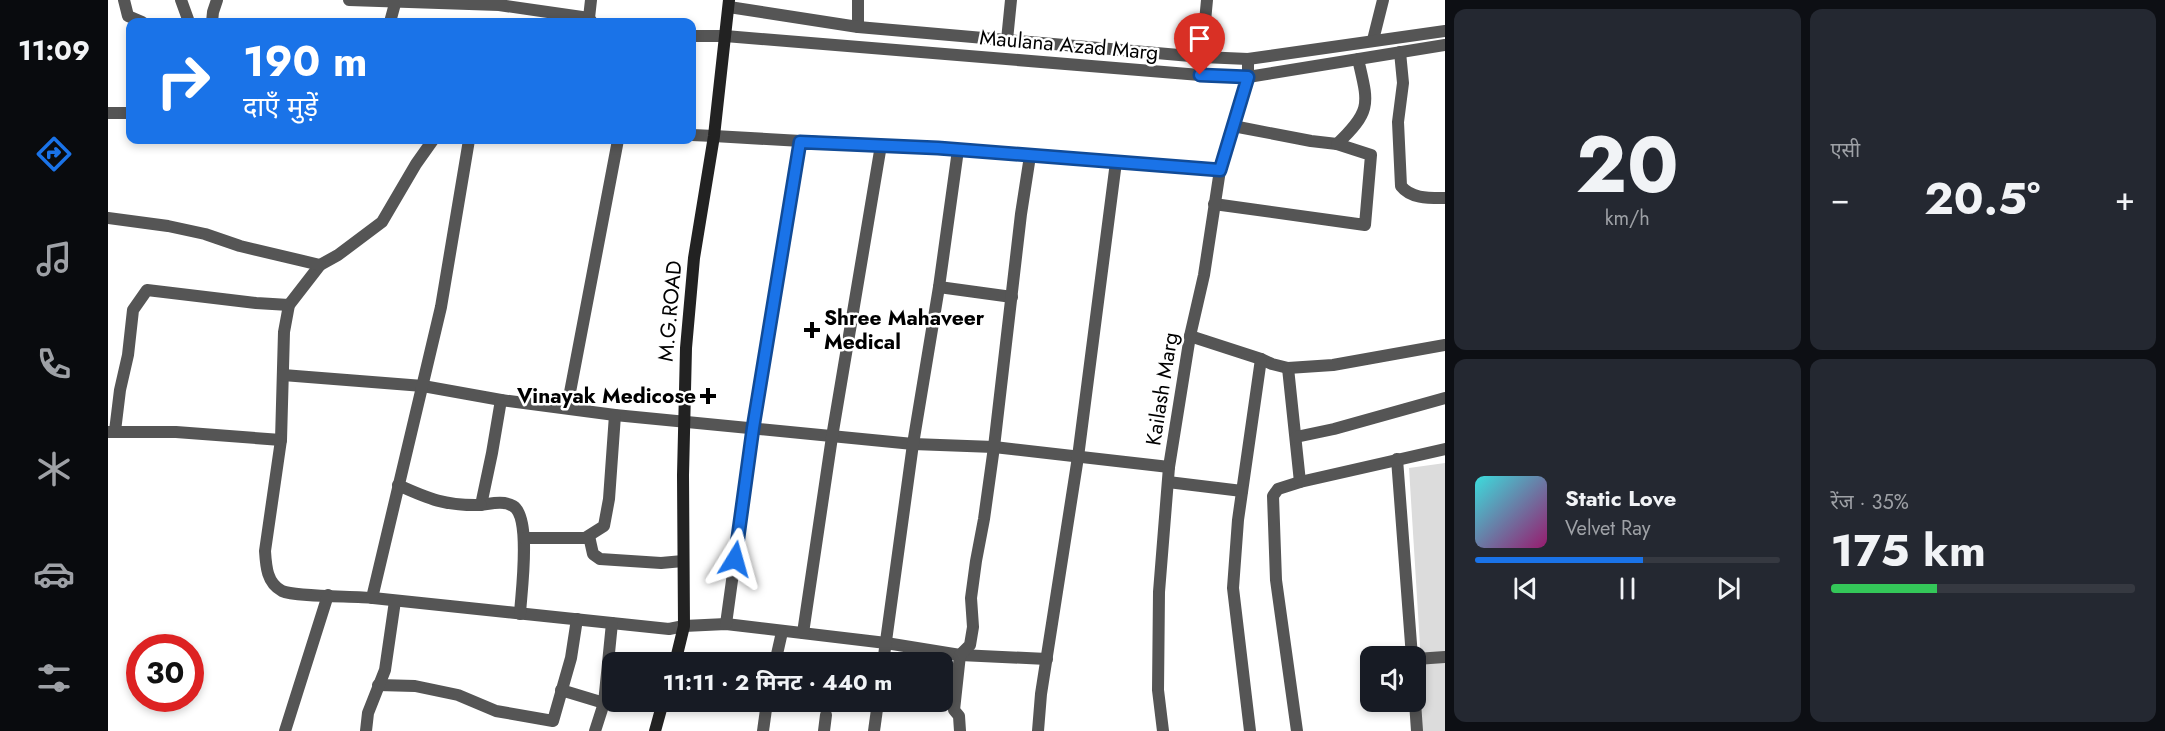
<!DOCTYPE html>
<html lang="hi">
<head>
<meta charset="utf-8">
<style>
  body { margin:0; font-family:Jost,"Noto Sans Devanagari",sans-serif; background:#242831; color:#f1f3f6; height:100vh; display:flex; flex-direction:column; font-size:22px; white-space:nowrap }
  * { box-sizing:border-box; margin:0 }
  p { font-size:20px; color:#9ea1a6 }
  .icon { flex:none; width:33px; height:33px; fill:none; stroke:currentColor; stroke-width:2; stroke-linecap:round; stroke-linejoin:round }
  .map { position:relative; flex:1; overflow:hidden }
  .side { display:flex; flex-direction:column; gap:9px; padding:9px; background:#0d0f14; width:720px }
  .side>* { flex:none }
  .top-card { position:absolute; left:18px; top:18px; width:570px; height:126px; border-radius:12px; box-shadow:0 3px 9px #0003; background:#1a73e8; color:#fff; overflow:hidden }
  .fabs { position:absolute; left:1252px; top:646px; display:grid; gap:12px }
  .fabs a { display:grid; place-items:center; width:66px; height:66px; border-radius:12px; background:#171b24; box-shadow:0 3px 9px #0003; font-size:30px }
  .speed { position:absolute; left:18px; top:634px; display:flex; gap:12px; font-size:30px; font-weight:700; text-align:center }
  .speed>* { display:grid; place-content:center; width:78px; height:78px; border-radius:50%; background:#171b24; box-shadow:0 3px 9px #0003; line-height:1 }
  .speed .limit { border:9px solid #d22; background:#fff; color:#111 }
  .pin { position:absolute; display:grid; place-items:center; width:51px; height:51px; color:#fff; margin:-62px -26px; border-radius:50% 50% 50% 0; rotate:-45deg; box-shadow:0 0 6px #0007 }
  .pin .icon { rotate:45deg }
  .me { position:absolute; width:66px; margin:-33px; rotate:8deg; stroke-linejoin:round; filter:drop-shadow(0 0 4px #0008) }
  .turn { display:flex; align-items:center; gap:21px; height:126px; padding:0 18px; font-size:27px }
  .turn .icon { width:78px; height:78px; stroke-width:2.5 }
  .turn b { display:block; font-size:42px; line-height:51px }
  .big { font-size:45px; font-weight:700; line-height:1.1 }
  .side .tile { flex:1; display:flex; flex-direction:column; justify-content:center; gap:9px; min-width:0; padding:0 21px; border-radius:12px; background:#242831 }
  .side .dial { align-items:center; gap:0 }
  .dial b { font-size:78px; line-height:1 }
  .song { display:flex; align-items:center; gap:18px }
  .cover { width:72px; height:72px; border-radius:9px; background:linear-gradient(135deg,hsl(180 70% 55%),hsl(320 70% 35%)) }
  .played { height:6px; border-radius:3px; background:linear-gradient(90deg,#1a73e8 55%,#363941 55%) }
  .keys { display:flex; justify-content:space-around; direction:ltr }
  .heat { display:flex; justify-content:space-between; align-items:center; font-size:33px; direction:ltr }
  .charge { height:9px; border-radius:4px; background:linear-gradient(90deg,#34c759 35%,#363941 0) }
  .side .tiles { flex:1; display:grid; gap:9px; grid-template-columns:repeat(2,1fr) }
  .trip { position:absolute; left:494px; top:652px; width:351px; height:60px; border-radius:12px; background:#171b24; box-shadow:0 3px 9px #0003; font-weight:700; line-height:60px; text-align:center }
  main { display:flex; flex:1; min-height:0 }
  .menu { display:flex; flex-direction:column; width:108px; justify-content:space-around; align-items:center; background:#090b0e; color:#9ea1a6 }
  .menu .icon { width:42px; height:42px }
  .menu .current { color:#1a73e8 }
  .menu b { font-size:27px; color:#f1f3f6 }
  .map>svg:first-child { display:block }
  .park { fill:#dcdcdc }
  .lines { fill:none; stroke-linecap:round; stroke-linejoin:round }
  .minor { stroke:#555; stroke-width:12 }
  .tertiary { stroke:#555; stroke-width:12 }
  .secondary { stroke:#222; stroke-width:12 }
  .route-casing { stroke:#114b97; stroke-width:15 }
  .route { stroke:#1a73e8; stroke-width:10 }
  .poi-dot { fill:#000; stroke:#fff; stroke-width:2 }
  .labels { text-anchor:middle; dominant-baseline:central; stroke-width:5; stroke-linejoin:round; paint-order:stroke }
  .street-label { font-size:21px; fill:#000; stroke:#fff }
  .poi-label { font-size:21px; font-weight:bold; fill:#000; stroke:#fff; text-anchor:start }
</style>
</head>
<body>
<main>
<nav class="menu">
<b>11:09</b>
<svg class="icon current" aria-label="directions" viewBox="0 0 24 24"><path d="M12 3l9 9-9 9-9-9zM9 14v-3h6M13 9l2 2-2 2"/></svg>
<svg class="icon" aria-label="music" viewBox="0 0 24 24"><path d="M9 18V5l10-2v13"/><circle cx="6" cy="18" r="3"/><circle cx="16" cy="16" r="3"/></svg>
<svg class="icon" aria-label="phone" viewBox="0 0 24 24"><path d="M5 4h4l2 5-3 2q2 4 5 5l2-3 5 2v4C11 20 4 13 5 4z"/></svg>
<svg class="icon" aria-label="climate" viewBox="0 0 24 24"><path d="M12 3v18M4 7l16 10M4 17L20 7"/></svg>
<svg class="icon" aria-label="car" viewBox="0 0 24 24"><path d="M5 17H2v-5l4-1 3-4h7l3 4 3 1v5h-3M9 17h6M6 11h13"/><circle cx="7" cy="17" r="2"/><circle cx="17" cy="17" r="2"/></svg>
<svg class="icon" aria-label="filters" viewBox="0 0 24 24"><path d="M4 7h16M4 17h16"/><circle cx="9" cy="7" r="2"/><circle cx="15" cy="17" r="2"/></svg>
</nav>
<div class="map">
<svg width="1337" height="731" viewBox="0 0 1337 731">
  <rect width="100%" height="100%" fill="#fff"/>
  <!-- park -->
  <path class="park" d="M1337,463V731H1314L1308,680V679L1314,678L1301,468Z"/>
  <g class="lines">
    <!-- minor -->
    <g class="minor">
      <path d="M16,0L20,16L34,22"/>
      <path d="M73,0L81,22"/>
      <path d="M241,0L391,5L481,18L484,22"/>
      <path d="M481,18L483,0"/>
      <path d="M104,22L105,12L109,0"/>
      <path d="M282,22L288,0"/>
      <path d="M750,27V0"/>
      <path d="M584,36H617"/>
      <path d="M899,40L903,0"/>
      <path d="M1265,40L1275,0"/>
      <path d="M1292,52L1295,83L1290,122L1293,186C1303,199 1322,198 1337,198"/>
      <path d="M1092,75L1099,0"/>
      <path d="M1125,126L1203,141L1229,144"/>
      <path d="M606,136L850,150L1112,170"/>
      <path d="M325,140L308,164L274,222L230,255L212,265L181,305L176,332L173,440L157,551C158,567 159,583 174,591C187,597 246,596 265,598C364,608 463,618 561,629L576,626L618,624L778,643L852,655L939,659"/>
      <path d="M1106,204L1257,225L1263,155L1229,144C1265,110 1260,103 1250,59"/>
      <path d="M0,218L60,226L97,234L132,246L212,265"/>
      <path d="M831,287L904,297"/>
      <path d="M1082,336L1153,359L1164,364L1180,368L1225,365L1337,345"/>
      <path d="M1180,368L1192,482"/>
      <path d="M175,375L315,386L393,400L507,415L805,444L886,447L1061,467"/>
      <path d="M393,400L384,453L373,505C382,504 395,500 405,506C424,517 413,593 412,614"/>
      <path d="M459,408L510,140"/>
      <path d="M7,431L12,390L20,355L25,310L39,290L148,303L181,305"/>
      <path d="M0,432H68L173,440"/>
      <path d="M1188,437L1226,429L1337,398"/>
      <path d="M1289,459L1304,657"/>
      <path d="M1060,482L1134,491"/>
      <path d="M290,485C321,499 337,506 373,505"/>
      <path d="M481,536L485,554L492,559L553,563L575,561"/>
      <path d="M416,538H477L496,526L501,499L507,415"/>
      <path d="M264,598L333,307L361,140"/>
      <path d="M618,624L645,428L692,142"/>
      <path d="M695,633L724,437L773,145"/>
      <path d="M1308,659L1337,657"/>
      <path d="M667,663L674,632"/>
      <path d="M775,663L805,444L831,287L850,150"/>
      <path d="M270,685L307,686L350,695L388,711L445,721L463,658L469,619"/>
      <path d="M453,690L496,703"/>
      <path d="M1307,702L1309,731"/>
      <path d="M177,731L220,595"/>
      <path d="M258,731L260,713L277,670L287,601"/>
      <path d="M487,731L496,703L504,623"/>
      <path d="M655,731L659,702"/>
      <path d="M716,731L718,715"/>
      <path d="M766,731L770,702"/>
      <path d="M852,731L851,716L846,710L852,655L862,645L865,627L863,598L868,561L876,519L886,447L913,214L922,156"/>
      <path d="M930,731L933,694L970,457L1008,162"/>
      <path d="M1055,731L1050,690L1051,592L1061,467L1082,336L1096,275L1112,170L1140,77V59"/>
      <path d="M1142,731L1125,588L1130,520L1153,359"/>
      <path d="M1189,731L1168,580L1165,496L1170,489L1192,482L1337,449"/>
    </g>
    <!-- tertiary -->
    <g class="tertiary">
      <path d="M621,7L750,27L1094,57L1140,59L1337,31"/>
      <path d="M617,36L1092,75L1140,77L1337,45"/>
      <path d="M0,113H22"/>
      <path d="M584,135L606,136"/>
    </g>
    <!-- secondary -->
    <g class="secondary">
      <path d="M567,663L576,626L575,475L578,348L586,258L606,136L621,0"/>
      <path d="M547,731L555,702"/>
    </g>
  </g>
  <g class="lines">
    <!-- route casing -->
    <g class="route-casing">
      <path id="route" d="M627,559L645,428L692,142L830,148L1112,170L1140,77L1092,75"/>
    </g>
    <!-- route -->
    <use href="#route" class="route"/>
  </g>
  <!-- markers -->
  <g class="poi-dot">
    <path d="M701 321h6v6h6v6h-6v6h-6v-6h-6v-6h6z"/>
    <path d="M597 387h6v6h6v6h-6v6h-6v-6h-6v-6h6z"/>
  </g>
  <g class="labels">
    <!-- street labels -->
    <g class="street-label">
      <text transform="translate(961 45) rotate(5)">Maulana Azad Marg</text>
      <text transform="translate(562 311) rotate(-85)">M.G.ROAD</text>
      <text transform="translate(1054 389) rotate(-81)">Kailash Marg</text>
    </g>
    <!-- poi labels -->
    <g class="poi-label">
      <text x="716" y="318">Shree Mahaveer<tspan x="716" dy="24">Medical</tspan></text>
      <text x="588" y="396" text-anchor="end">Vinayak Medicose</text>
    </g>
  </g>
</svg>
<div class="fabs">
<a><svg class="icon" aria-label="sound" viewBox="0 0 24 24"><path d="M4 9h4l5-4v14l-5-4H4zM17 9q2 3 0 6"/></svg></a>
</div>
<div class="speed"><div class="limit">30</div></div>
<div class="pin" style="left:1092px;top:75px;background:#d93025"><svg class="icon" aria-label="arrive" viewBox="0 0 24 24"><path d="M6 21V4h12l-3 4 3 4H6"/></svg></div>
<svg class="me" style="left:627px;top:559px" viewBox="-20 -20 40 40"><path d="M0-17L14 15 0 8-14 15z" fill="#1a73e8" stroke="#fff" stroke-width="4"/></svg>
<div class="trip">11:11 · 2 मिनट · 440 m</div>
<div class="top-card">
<div class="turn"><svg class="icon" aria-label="right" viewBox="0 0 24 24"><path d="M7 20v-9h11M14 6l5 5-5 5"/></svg><div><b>190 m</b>दाएँ मुड़ें</div></div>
</div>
</div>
<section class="side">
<div class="tiles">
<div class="tile dial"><b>20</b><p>km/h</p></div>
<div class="tile"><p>एसी</p>
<div class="heat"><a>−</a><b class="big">20.5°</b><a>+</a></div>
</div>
<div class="tile">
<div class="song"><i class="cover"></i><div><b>Static Love</b><p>Velvet Ray</p></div></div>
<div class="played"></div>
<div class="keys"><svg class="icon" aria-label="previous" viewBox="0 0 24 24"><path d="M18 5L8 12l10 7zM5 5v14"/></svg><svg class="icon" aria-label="pause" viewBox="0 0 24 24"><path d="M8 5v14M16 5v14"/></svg><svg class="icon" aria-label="next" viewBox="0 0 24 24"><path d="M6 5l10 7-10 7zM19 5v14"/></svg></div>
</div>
<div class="tile"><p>रेंज · 35%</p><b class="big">175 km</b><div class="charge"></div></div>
</div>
</section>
</main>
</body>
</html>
